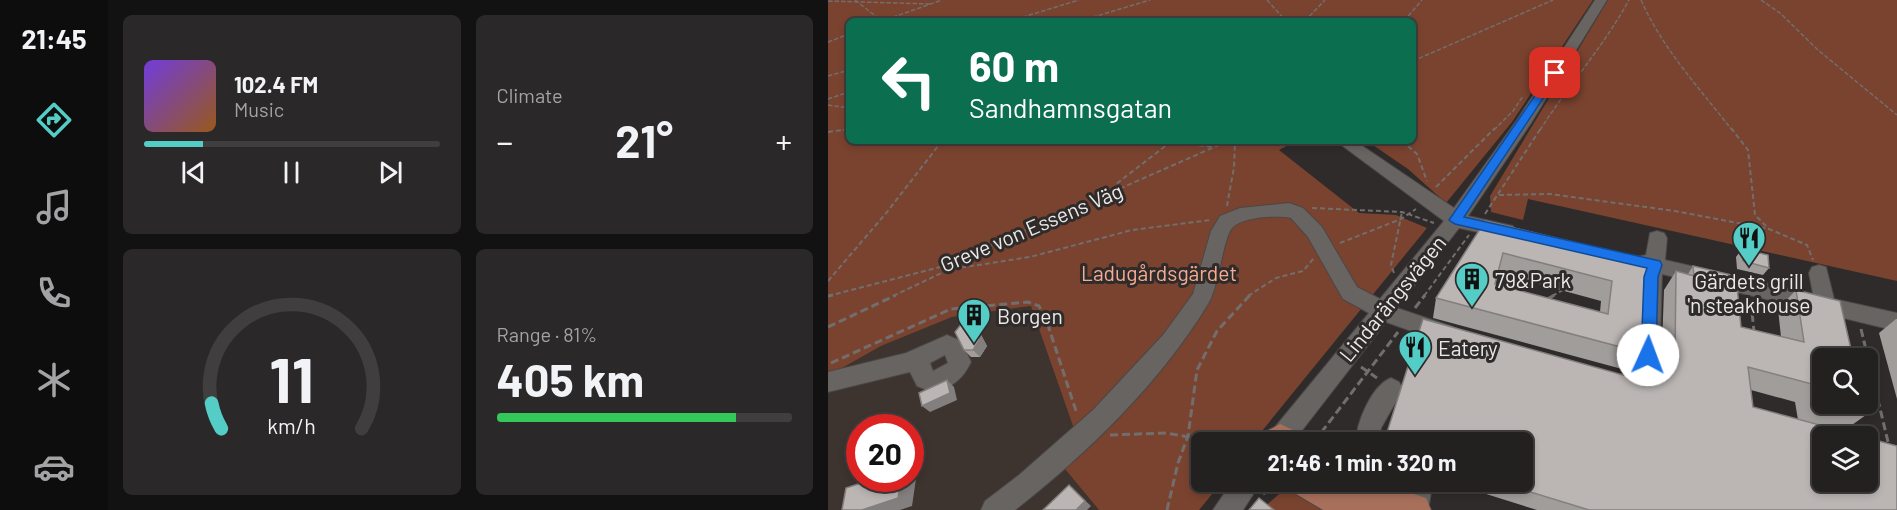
<!DOCTYPE html>
<html lang="en">
<head>
<meta charset="utf-8">
<style>
  body { margin:0; font-family:Barlow,sans-serif; background:#2b2829; color:#f1f3f6; height:100vh; display:flex; flex-direction:column; font-size:22px; white-space:nowrap }
  * { box-sizing:border-box; margin:0 }
  p { font-size:20px; color:#a3a3a5 }
  .icon { flex:none; width:33px; height:33px; fill:none; stroke:currentColor; stroke-width:2; stroke-linecap:round; stroke-linejoin:round }
  .map { position:relative; flex:1; overflow:hidden }
  .panel { display:flex; flex-direction:column; gap:15px; padding:15px; background:#131212; width:720px }
  .panel>* { flex:none }
  .guide { position:absolute; left:18px; top:18px; width:570px; height:126px; border-radius:9px; box-shadow:0 3px 9px #0003,0 0 0 2px #403e3e; background:#0b6e4f; color:#fff; overflow:hidden }
  .buttons { position:absolute; left:984px; top:348px; display:grid; gap:12px }
  .buttons a { display:grid; place-items:center; width:66px; height:66px; border-radius:9px; background:#232020; box-shadow:0 3px 9px #0003,0 0 0 2px #403e3e; font-size:30px }
  .speed { position:absolute; left:18px; top:414px; display:flex; gap:12px; font-size:30px; font-weight:700; text-align:center }
  .speed>* { display:grid; place-content:center; width:78px; height:78px; border-radius:50%; background:#232020; box-shadow:0 3px 9px #0003,0 0 0 2px #403e3e; line-height:1 }
  .speed .limit { border:9px solid #d22; background:#fff; color:#111 }
  .pin { position:absolute; display:grid; place-items:center; width:51px; height:51px; color:#fff; margin:-26px; border-radius:12px; box-shadow:0 3px 9px #0006 }
  .me { position:absolute; width:66px; margin:-33px; rotate:2deg; stroke-linejoin:round; filter:drop-shadow(0 0 4px #0008) }
  .turn { display:flex; align-items:center; gap:21px; height:126px; padding:0 24px; font-size:27px }
  .turn .icon { width:78px; height:78px; stroke-width:2.5 }
  .turn b { display:block; font-size:42px; line-height:51px }
  .big { font-size:45px; font-weight:700; line-height:1.1 }
  .panel .tile { flex:1; display:flex; flex-direction:column; justify-content:center; gap:9px; min-width:0; padding:0 21px; border-radius:9px; background:#2b2829 }
  .panel .dial { align-items:center; gap:0 }
  .dial svg { height:156px; overflow:visible; fill:none; stroke:#403e3e; stroke-width:7; stroke-linecap:round; text-anchor:middle }
  .dial text { fill:#f1f3f6; stroke:none }
  .song { display:flex; align-items:center; gap:18px }
  .cover { width:72px; height:72px; border-radius:9px; background:linear-gradient(135deg,hsl(260 70% 55%),hsl(30 70% 35%)) }
  .played { height:6px; border-radius:3px; background:linear-gradient(90deg,#54cdc7 20%,#403e3e 20%) }
  .keys { display:flex; justify-content:space-around; direction:ltr }
  .heat { display:flex; justify-content:space-between; align-items:center; font-size:33px; direction:ltr }
  .charge { height:9px; border-radius:4px; background:linear-gradient(90deg,#34c759 81%,#403e3e 0) }
  .panel .tiles { flex:1; display:grid; gap:15px; grid-template-columns:repeat(2,1fr) }
  .trip { position:absolute; left:363px; top:432px; width:342px; height:60px; border-radius:9px; background:#232020; box-shadow:0 3px 9px #0003,0 0 0 2px #403e3e; font-weight:700; line-height:60px; text-align:center }
  main { display:flex; flex:1; min-height:0 }
  .menu { display:flex; flex-direction:column; width:108px; justify-content:space-around; align-items:center; background:#0e0d0d; color:#a3a3a5 }
  .menu .icon { width:42px; height:42px }
  .menu .selected { color:#54cdc7 }
  .menu b { font-size:27px; color:#f1f3f6 }
  .map>svg:first-child { display:block }
  .built { fill:#3d332f; fill-rule:evenodd }
  .green { fill:#7a432f }
  .lines { fill:none; stroke-linecap:round; stroke-linejoin:round }
  .minor-casing { stroke:#4a4746; stroke-width:2 }
  .major-casing { stroke:#4a4746; stroke-width:2 }
  .path-far2 { stroke:#726e6d; stroke-width:1.5; stroke-dasharray:4.5 2; stroke-linecap:butt }
  .path-far1 { stroke:#726e6d; stroke-width:2; stroke-dasharray:5 3; stroke-linecap:butt }
  .path { stroke:#726e6d; stroke-width:3; stroke-dasharray:8 4; stroke-linecap:butt }
  .minor { fill:#686462; fill-rule:evenodd }
  .major { fill:#a8705b; fill-rule:evenodd }
  .wall { fill:#a19d9b; fill-rule:evenodd }
  .shaded-wall { fill:#837f7e }
  .building { fill:#bbb6b4; stroke:#837f7e; stroke-width:1.5; fill-rule:evenodd }
  .route { fill:#1a73e8; stroke:#114b97; stroke-width:1.5 }
  .labels { text-anchor:middle; dominant-baseline:central; stroke-width:6; stroke-linejoin:round; paint-order:stroke }
  .street-label { font-size:21px; fill:#eceae9; stroke:#2f2b2a }
  .park-label { font-size:21px; fill:#f5ab91; stroke:#2f2b2a }
  .poi-label { font-size:21px; fill:#eceae9; stroke:#2f2b2a; text-anchor:start }
</style>
</head>
<body>
<main>
<nav class="menu">
<b>21:45</b>
<svg class="icon selected" aria-label="directions" viewBox="0 0 24 24"><path d="M12 3l9 9-9 9-9-9zM9 14v-3h6M13 9l2 2-2 2"/></svg>
<svg class="icon" aria-label="music" viewBox="0 0 24 24"><path d="M9 18V5l10-2v13"/><circle cx="6" cy="18" r="3"/><circle cx="16" cy="16" r="3"/></svg>
<svg class="icon" aria-label="phone" viewBox="0 0 24 24"><path d="M5 4h4l2 5-3 2q2 4 5 5l2-3 5 2v4C11 20 4 13 5 4z"/></svg>
<svg class="icon" aria-label="climate" viewBox="0 0 24 24"><path d="M12 3v18M4 7l16 10M4 17L20 7"/></svg>
<svg class="icon" aria-label="car" viewBox="0 0 24 24"><path d="M5 17H2v-5l4-1 3-4h7l3 4 3 1v5h-3M9 17h6M6 11h13"/><circle cx="7" cy="17" r="2"/><circle cx="17" cy="17" r="2"/></svg>
</nav>
<section class="panel">
<div class="tiles">
<div class="tile">
<div class="song"><i class="cover"></i><div><b>102.4 FM</b><p>Music</p></div></div>
<div class="played"></div>
<div class="keys"><svg class="icon" aria-label="previous" viewBox="0 0 24 24"><path d="M18 5L8 12l10 7zM5 5v14"/></svg><svg class="icon" aria-label="pause" viewBox="0 0 24 24"><path d="M8 5v14M16 5v14"/></svg><svg class="icon" aria-label="next" viewBox="0 0 24 24"><path d="M6 5l10 7-10 7zM19 5v14"/></svg></div>
</div>
<div class="tile"><p>Climate</p>
<div class="heat"><a>−</a><b class="big">21°</b><a>+</a></div>
</div>
<div class="tile dial"><svg viewBox="0 0 100 80">
<path d="M14 69A42 42 0 1 1 86 69"/>
<path d="M14 69A42 42 0 0 1 9 56" stroke="#54cdc7"/>
<text x="50" y="56" font-size="32" font-weight="700">11</text>
<text x="50" y="72" font-size="11">km/h</text>
</svg></div>
<div class="tile"><p>Range · 81%</p><b class="big">405 km</b><div class="charge"></div></div>
</div>
</section>
<div class="map">
<svg width="1069" height="510" viewBox="0 0 1069 510">
  <rect width="100%" height="100%" fill="#2f2b2a"/>
  <!-- built -->
  <path class="built" d="M204,306L252,444L232,463L271,510H0V376L53,346L124,317ZM32,428H82V478H32Z"/>
  <!-- green -->
  <g class="green">
    <path d="M0,0H765L684,122L618,203L580,169L539,141H585V21H21V141H468L451,150L531,213L568,215L599,228L425,442H374V482H394L371,510H271L232,463L251,443L203,306L124,317L53,346L0,376Z"/>
    <path d="M780,0H1069V281L700,199L695,220L663,212L662,196Z"/>
    <path d="M458,488L465,489L497,510H438L435,508Z"/>
  </g>
  <g class="lines">
    <!-- minor casing -->
    <g class="minor-casing">
      <g id="minor">
        <path d="M767,0H779L703,123L640,216L685,226L687,231L685,236L678,238L631,228L569,308L625,327L628,334L625,341L617,343L558,322L465,442H441L443,432L541,313L515,299L480,237L463,218C450,215 415,217 405,227C395,236 391,287 380,304C332,383 260,453 187,510H153L157,501L191,475L265,410L335,335L365,294L383,231L392,216L412,208L461,203L475,208L494,227L529,287L552,299L616,221L508,141H527L626,208L689,120Z"/>
        <path d="M829,231L836,233L839,238L837,260L985,294L981,273L984,267L991,265L998,267L1006,299L1069,313V331L834,274L831,374L821,392L813,395L785,389L781,382L785,375L809,372L815,270L808,267L805,262L808,257L818,255L822,233Z"/>
        <path d="M119,335L133,341L143,362C135,379 124,387 106,393L89,386L82,372L0,392V372L78,353ZM117,355L120,363L105,371L102,363Z"/>
        <path d="M563,378L571,382L575,389L553,428L552,442H528C528,423 544,385 563,378Z"/>
        <path d="M404,482H433L415,510H385Z"/>
        <path d="M561,482H602L604,487L600,510H574L576,496L565,491Z"/>
      </g>
    </g>
    <!-- major casing -->
    <g class="major-casing">
      <g id="major">
        <path d="M452,424L467,431L472,442H434L439,431Z"/>
        <path d="M463,482H550L598,498L603,510H495L468,494Z"/>
      </g>
    </g>
    <!-- path-far2 -->
    <g class="path-far2">
      <path d="M27,0L54,21L114,0"/>
      <path d="M439,0L458,21"/>
      <path d="M813,0C834,48 872,89 904,130"/>
      <path d="M933,0L952,13L990,50L1069,115"/>
      <path d="M0,1L103,4"/>
      <path d="M182,21L251,0"/>
      <path d="M252,21L322,0"/>
      <path d="M477,21L497,0"/>
      <path d="M576,21L594,0"/>
      <path d="M0,42L21,34"/>
      <path d="M585,61L725,0"/>
      <path d="M0,76L21,70"/>
      <path d="M0,99L21,92"/>
      <path d="M0,105L21,108"/>
      <path d="M15,130L21,129"/>
      <path d="M666,130L685,111L695,96"/>
      <path d="M712,130C740,86 776,46 801,0"/>
    </g>
    <!-- path-far1 -->
    <g class="path-far1">
      <path d="M903,128L920,150L927,215L941,229"/>
      <path d="M0,132L21,129"/>
      <path d="M339,141L384,147"/>
      <path d="M574,141L589,154L599,181"/>
      <path d="M608,187L667,128"/>
      <path d="M289,191L288,184L344,141"/>
      <path d="M671,195L722,194L847,211L941,229L979,245L985,260"/>
      <path d="M399,206L406,167L407,141"/>
      <path d="M484,208L574,212L606,223"/>
      <path d="M657,214L713,128"/>
      <path d="M512,243L573,219L588,209"/>
      <path d="M118,266L124,269L202,257L304,230L383,220"/>
      <path d="M566,273L563,265L574,212"/>
      <path d="M669,277L679,288"/>
      <path d="M0,281L59,212L114,141"/>
      <path d="M0,296L116,266L400,141"/>
      <path d="M65,296L122,269"/>
      <path d="M420,296L448,278L475,271L486,258"/>
      <path d="M596,296L641,235"/>
      <path d="M724,296L735,290"/>
    </g>
    <!-- path -->
    <g class="path">
      <path d="M0,296L5,295"/>
      <path d="M719,299L727,295"/>
      <path d="M923,302L926,332"/>
      <path d="M587,308L597,295"/>
      <path d="M0,327L68,295"/>
      <path d="M1033,329L1061,446"/>
      <path d="M3,363L123,309L200,302L211,306L218,319L249,414"/>
      <path d="M533,367L549,378"/>
      <path d="M282,435L338,433L389,442"/>
      <path d="M486,442L570,332"/>
      <path d="M435,494L455,482"/>
      <path d="M339,510L350,463L360,436L369,370L389,331L422,295"/>
    </g>
    <!-- minor -->
    <use href="#minor" class="minor"/>
    <!-- major -->
    <use href="#major" class="major"/>
  </g>
  <!-- wall -->
  <g class="wall">
    <path d="M657,221L824,261L819,354L805,372L605,318L608,298ZM670,273L773,301L772,312L667,284Z"/>
    <path d="M914,249L941,268L935,275L909,269L908,257Z"/>
    <path d="M865,266L913,327L953,337L950,309L968,290L1038,415L1014,432L1069,510H709L620,482H694L820,382L831,378L833,374L836,290L848,271L860,274ZM923,390L967,402L970,420L925,407Z"/>
    <path d="M1068,319H1069V399L1051,333Z"/>
    <path d="M144,324L151,331L159,346L152,357H143L136,350Z"/>
  </g>
  <!-- shaded-wall -->
  <g class="shaded-wall">
    <path d="M144,324L151,331L159,346L152,357L145,350Z"/>
    <path d="M119,380L126,387L129,400L102,412L94,406Z"/>
    <path d="M82,476L88,479L84,506L72,510H34L73,478H82Z"/>
    <path d="M247,491L263,506L259,510H248Z"/>
  </g>
  <!-- building -->
  <g class="building">
    <path d="M657,221L824,261L819,354L608,298ZM675,253L784,281L780,314L667,284Z"/>
    <path d="M914,249L940,255L941,268L915,261Z"/>
    <path d="M865,266L908,276L913,327L976,342L968,290L1012,301L1025,358H994V404H1035L1038,415L992,404L988,385L920,367L925,407L1032,436H994V482H1040V438L1069,446V510H761L670,482H694V442H556L595,319L820,382L837,376L847,356L848,271L866,276Z"/>
    <path d="M134,323L144,324L152,339L145,350H136L127,332Z"/>
    <path d="M119,380L122,393L94,406L91,393Z"/>
    <path d="M48,478H73L70,498L34,510H14L18,488Z"/>
    <path d="M241,485L257,501L248,510H215Z"/>
    <path d="M431,498L446,510H421Z"/>
  </g>
  <!-- route -->
  <path class="route" d="M724,71L732,73L636,217L832,261L834,265L830,277L828,355L826,360H815L813,355L816,277L819,268L627,224L621,220Z"/>
  <!-- icons -->
  <defs>
    <g id="restaurant-pin" transform="scale(1.725)"><path d="M0 17L-7.5 6A9.5 9.5 0 1 1 7.5 6Z" fill="#54cdc7" stroke="#2f2b2a"/><path d="M-5-6h1v4h1v-4h1v4h1v-4h1v5L-1.5 .5V6h-2V.5L-5-1ZM5-6V6H3V1.5H1.5Q1.5-4 5-6Z" fill="#111"/></g>
    <g id="building-pin" transform="scale(1.725)"><path d="M0 17L-7.5 6A9.5 9.5 0 1 1 7.5 6Z" fill="#54cdc7" stroke="#2f2b2a"/><path d="M-4-6H4V6H1V3H-1V6H-4ZM-2.5-4.3h1.7v1.8h-1.7ZM.8-4.3h1.7v1.8H.8ZM-2.5-1h1.7V.8h-1.7ZM.8-1h1.7V.8H.8Z" fill="#111"/></g>
  </defs>
  <g fill-rule="evenodd">
    <use href="#restaurant-pin" x="921" y="238"/>
    <use href="#building-pin" x="644" y="279"/>
    <use href="#building-pin" x="146" y="315"/>
    <use href="#restaurant-pin" x="587" y="347"/>
  </g>
  <g class="labels">
    <!-- street labels -->
    <g class="street-label">
      <text transform="translate(203 227) rotate(-23)">Greve von Essens Väg</text>
      <text transform="translate(564 298) rotate(-51)">Lindarängsvägen</text>
    </g>
    <!-- park labels -->
    <g class="park-label">
      <text x="331" y="272">Ladugårdsgärdet</text>
    </g>
    <!-- poi labels -->
    <g class="poi-label">
      <text x="667" y="279">79&amp;Park</text>
      <text x="921" y="280" text-anchor="middle">Gärdets grill<tspan x="921" dy="24">'n steakhouse</tspan></text>
      <text x="169" y="315">Borgen</text>
      <text x="610" y="347">Eatery</text>
    </g>
  </g>
</svg>
<div class="buttons">
<a><svg class="icon" aria-label="search" viewBox="0 0 24 24"><circle cx="10" cy="10" r="6"/><path d="M15 15l6 6"/></svg></a>
<a><svg class="icon" aria-label="layers" viewBox="0 0 24 24"><path d="M12 4l9 5-9 5-9-5zM3 14l9 5 9-5"/></svg></a>
</div>
<div class="speed"><div class="limit">20</div></div>
<div class="pin" style="left:727px;top:73px;background:#d93025"><svg class="icon" aria-label="arrive" viewBox="0 0 24 24"><path d="M6 21V4h12l-3 4 3 4H6"/></svg></div>
<svg class="me" style="left:820px;top:355px" viewBox="-20 -20 40 40"><circle r="19" fill="#fff"/><path d="M0-13L10 11 0 6-10 11z" fill="#1a73e8"/></svg>
<div class="trip">21:46 · 1 min · 320 m</div>
<div class="guide">
<div class="turn"><svg class="icon" aria-label="left" viewBox="0 0 24 24"><path d="M17 20v-9H6M10 6l-5 5 5 5"/></svg><div><b>60 m</b>Sandhamnsgatan</div></div>
</div>
</div>
</main>
</body>
</html>
